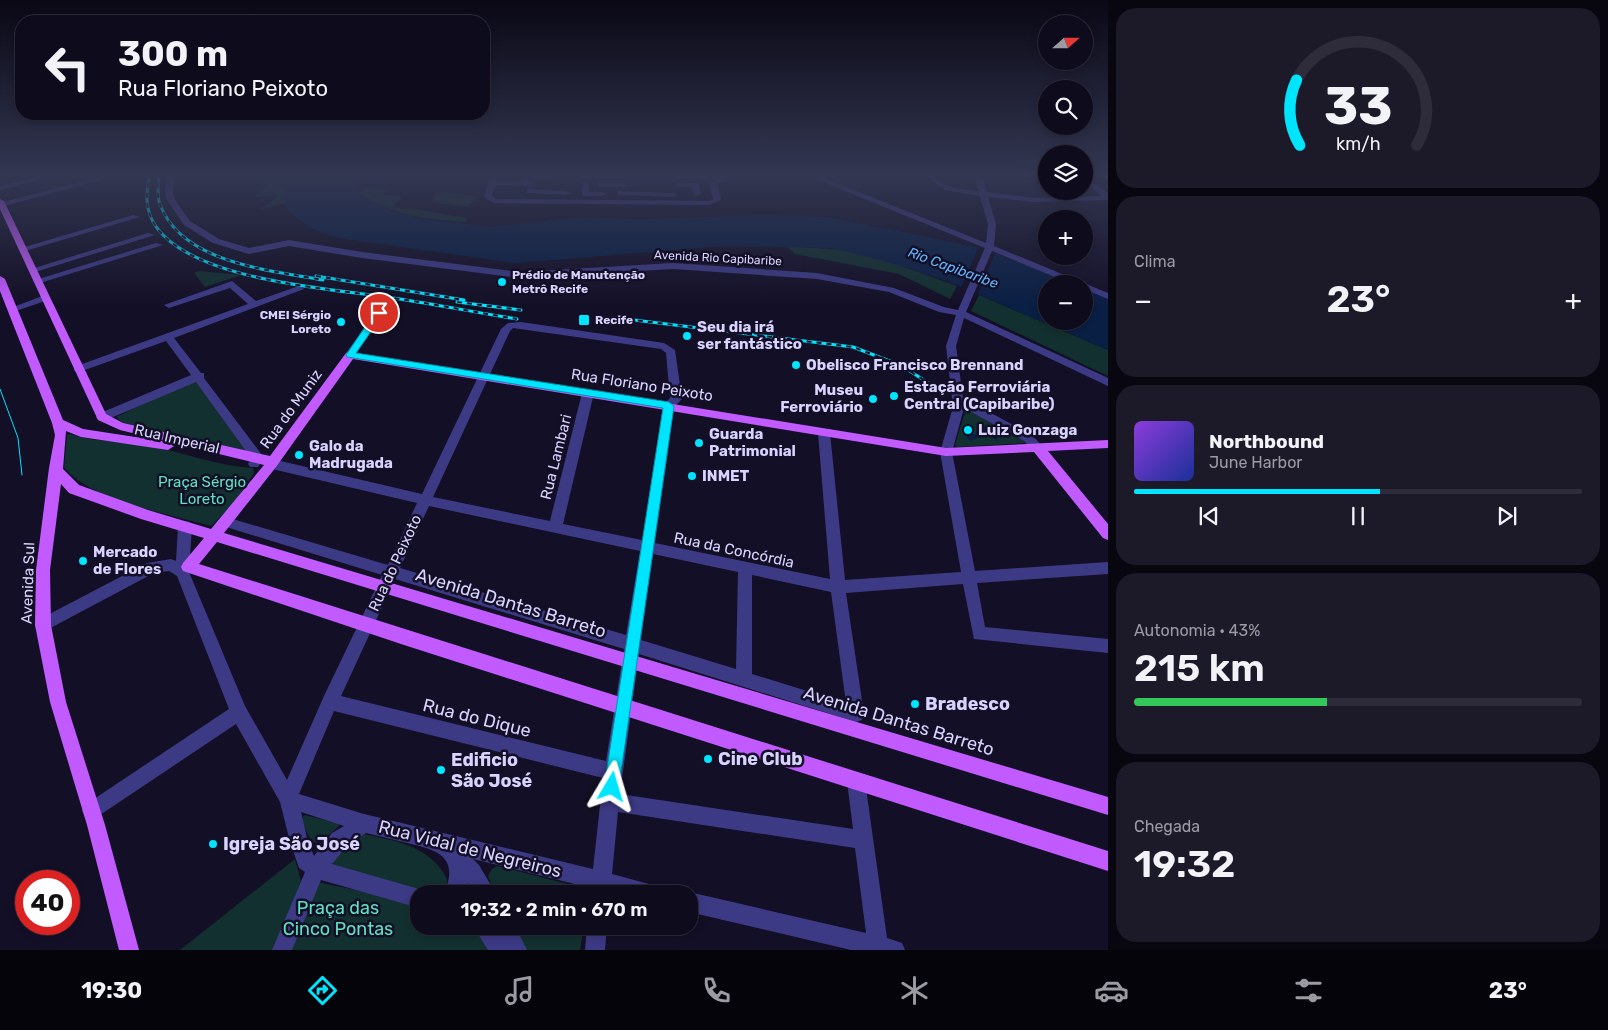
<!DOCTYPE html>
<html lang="pt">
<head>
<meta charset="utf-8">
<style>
  body { margin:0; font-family:Rubik,sans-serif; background:#1c1929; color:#f1f3f6; height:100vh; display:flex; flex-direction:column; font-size:19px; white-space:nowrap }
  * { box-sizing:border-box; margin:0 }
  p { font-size:16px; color:#9b9ba3 }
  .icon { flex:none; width:28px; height:28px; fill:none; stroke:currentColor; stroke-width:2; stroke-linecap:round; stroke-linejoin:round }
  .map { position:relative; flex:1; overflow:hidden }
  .details { display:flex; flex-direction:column; gap:8px; padding:8px; background:#08060f; width:500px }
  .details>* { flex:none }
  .top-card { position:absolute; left:15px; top:15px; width:475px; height:105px; border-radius:20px; box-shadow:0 2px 8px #0003,0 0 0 1px #2e2b3b; background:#0e0b1c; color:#f1f3f6; overflow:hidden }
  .needle { width:32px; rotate:69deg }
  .buttons { position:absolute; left:1038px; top:15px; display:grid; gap:10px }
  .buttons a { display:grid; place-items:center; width:55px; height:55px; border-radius:50%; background:#0e0b1c; box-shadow:0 2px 8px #0003,0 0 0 1px #2e2b3b; font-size:25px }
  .speed { position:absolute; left:15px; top:870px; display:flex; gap:10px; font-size:25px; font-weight:700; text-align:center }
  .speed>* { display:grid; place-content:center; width:65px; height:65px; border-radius:50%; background:#0e0b1c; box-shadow:0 2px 8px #0003,0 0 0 1px #2e2b3b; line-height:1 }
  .speed .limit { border:8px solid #d22; background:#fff; color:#111 }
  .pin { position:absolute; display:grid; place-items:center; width:42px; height:42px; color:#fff; margin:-21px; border:2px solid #fff; border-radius:50%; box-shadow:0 1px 5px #0007 }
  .me { position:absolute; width:55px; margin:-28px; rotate:7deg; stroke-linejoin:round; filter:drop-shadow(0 0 4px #0008) }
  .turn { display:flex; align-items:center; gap:18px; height:105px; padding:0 20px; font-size:22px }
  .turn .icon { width:65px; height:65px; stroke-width:2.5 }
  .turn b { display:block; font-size:35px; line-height:42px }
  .big { font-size:38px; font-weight:600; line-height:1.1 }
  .details .tile { flex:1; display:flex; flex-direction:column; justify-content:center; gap:8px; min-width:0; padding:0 18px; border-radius:20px; background:#1c1929 }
  .details .dial { align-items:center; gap:0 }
  .dial svg { height:130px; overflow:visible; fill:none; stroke:#2e2b3b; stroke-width:7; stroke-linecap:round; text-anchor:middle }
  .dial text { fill:#f1f3f6; stroke:none }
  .song { display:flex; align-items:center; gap:15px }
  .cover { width:60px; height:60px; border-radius:8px; background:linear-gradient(135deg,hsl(270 70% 55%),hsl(230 70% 35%)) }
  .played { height:5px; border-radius:2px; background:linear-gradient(90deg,#00e5ff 55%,#2e2b3b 55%) }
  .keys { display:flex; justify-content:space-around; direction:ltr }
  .heat { display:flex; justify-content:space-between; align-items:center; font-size:28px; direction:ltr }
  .charge { height:8px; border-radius:4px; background:linear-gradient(90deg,#34c759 43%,#2e2b3b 0) }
  .trip { position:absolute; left:410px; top:885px; width:288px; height:50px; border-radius:20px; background:#0e0b1c; box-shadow:0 2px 8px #0003,0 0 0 1px #2e2b3b; font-weight:600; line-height:50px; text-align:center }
  .menu { display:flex; height:80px; justify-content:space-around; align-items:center; background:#06040b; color:#9b9ba3 }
  .menu .icon { width:35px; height:35px }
  .menu .active { color:#00e5ff }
  .menu b { font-size:22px; color:#f1f3f6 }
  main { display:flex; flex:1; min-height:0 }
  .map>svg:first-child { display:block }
  .green { fill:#12302f }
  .water { fill:#0a1f44 }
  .pier { fill:#130f26 }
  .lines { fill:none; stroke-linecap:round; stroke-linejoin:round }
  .minor { fill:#3d3a85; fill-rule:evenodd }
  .major { fill:#c25bff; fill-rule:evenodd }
  .tram { stroke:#00e5ff; stroke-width:1 }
  .rail-casing { stroke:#00e5ff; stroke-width:3 }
  .rail { stroke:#130f26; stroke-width:2; stroke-dasharray:5; stroke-linecap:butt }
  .route { fill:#00e5ff; stroke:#0095a6 }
  .poi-dot { fill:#00e5ff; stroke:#130f26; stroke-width:2 }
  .labels { text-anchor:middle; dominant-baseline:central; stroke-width:5; stroke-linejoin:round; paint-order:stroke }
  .far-street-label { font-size:12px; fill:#d9d4ff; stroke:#130f26 }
  .far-poi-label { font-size:12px; font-weight:bold; fill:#d9d4ff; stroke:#130f26; text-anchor:start }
  .far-water-label { font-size:14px; font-style:italic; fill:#62b6ff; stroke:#130f26 }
  .poi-label { font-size:15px; font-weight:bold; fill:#d9d4ff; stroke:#130f26; text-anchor:start }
  .street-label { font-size:15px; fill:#d9d4ff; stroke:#130f26 }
  .park-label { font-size:15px; fill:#5fe0c0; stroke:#130f26 }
  .near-street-label { font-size:18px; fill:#d9d4ff; stroke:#130f26 }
  .near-poi-label { font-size:18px; font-weight:bold; fill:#d9d4ff; stroke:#130f26; text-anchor:start }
  .near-park-label { font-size:18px; fill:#5fe0c0; stroke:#130f26 }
</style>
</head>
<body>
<main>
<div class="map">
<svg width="1108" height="950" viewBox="0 0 1108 950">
  <rect width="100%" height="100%" fill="#130f26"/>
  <!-- green -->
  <g class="green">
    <path d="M249,173H291L289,188L284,196L286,203L259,210L278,197L275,195L255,197L267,186Z"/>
    <path d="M368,188L387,190L382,194C389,197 395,194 402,198L393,205L401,209L410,208L466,218L468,222C422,219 396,216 356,192Z"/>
    <path d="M439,192L477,196L469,207L431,202Z"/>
    <path d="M786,246L843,250L896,264L957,286L950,299L899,274L795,254Z"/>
    <path d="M199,271L241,275L205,287L194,273Z"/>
    <path d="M979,295L1108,350V376L971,311Z"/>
    <path d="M197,382L246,451L123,423L116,417L187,383Z"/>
    <path d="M968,410L1024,441L1025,443L957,447L955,445L965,412Z"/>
    <path d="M70,434C94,443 122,440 147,445C182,452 217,466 253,468L254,473L234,503L211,526C172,515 87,499 64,467L67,435Z"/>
    <path d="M304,815L338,823L339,826L321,842L312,843L301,820Z"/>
    <path d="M363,834C393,840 425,845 443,872C448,879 449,887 443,894H428L333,866V856Z"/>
    <path d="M295,859L301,881L276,950H180Z"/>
    <path d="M497,866L584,888L588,894H494L488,876L492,869Z"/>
    <path d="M317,882L419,903V926H497L510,950H289Z"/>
    <path d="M511,926H584L580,950H524Z"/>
  </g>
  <!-- water -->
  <g class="water">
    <path d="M285,173H351L356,192L391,211L423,219L491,227L580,217L641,219L767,215L827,217L982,248L1074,284H1046V321H1084V288L1108,298V350L947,281L878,259L830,248L722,246L516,263L338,238L308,227L285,207Z"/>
    <path d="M984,426L998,434L997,441L988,435L970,441L963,434H976L978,428Z"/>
  </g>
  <!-- pier -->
  <path class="pier" d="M979,246L996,251L977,297L960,290Z"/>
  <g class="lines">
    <!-- minor -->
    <g class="minor">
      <path d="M53,173H65L0,190V186Z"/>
      <path d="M115,173H127L0,207V203Z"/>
      <path d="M168,173H176L173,191L175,200L190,221L219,239L249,248L289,240L362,252L519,272L673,263L817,273L894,288L944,307L958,310L985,248L801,173L818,176L839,173L824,178L986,243L988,224L980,196L945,190L920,173C933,173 939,182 950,186C959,190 970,190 979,191L974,173H982L987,192L1033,198L1102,196L1084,181V176L1108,193V200L1033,202L988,197L996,224L994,246L1108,293V299L1084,289V284H1072L992,251L966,312L1108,378V386L964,318L956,346L963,398L1032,435L1043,447L1037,451L1033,450L1024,441L964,408L952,452L975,571L1108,562V574L977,583L985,627L1108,639V653L974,639L963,584L846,593L864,714L862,720L856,722L639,654L620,794L853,829L847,781L850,775L856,772L862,775L865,781L887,938L902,943L905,950H851L689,912V894H685L689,892L866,933L855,848L618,812L612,874L660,887L663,894H590L591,888L473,859L479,865L496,894H474L468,883L464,894H444C460,856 437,850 407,843C394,840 380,836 366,833L346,847L332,864L426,891L427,894H419V908L321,880L292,950H272L305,872L299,868L290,842L280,802L236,724L97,817L91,820L85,817L82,811L85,805L229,709L177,576L169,571L154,573L43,632L38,630L35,625L38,620L147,563L171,559L176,561L178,526L180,522L185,521L190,522L192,526L189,572L245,706L287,780L324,696L382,575L226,527L221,526L219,522L221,518L226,517L388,565L417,503L272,469L266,464L272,459L422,494L501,329L508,323L521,322L664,343L675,350L682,399L674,407L655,543L830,579L818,433L824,429L830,433L845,580L961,572L940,452L953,407L946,346L956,315L939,312L889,292L817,279L673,269L519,278L362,258L289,246L249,254L213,243L184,225L167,200L165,191ZM513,328L661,349L666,353L670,398L663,405L642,540L563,524L594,393L588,389L582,393L550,521L433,497L510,331ZM429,506L640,551L626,635L400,568ZM653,554L738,572L736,669L641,640ZM752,575L831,592L846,703L752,674ZM395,579L624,649L606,761L341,696ZM334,711L603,778L593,869L364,814L299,794ZM301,812L344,826L332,833L314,856L308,842Z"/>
      <path d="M491,173H499L496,181H521L522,175L527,174L710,175C722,177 730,173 742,173L718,184L721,200L709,205L494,203L484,197ZM528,178L710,179L714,180L709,185L713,199L708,201L496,199L492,196L495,185L535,186V182H528Z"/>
      <path d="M582,182L589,184V192H602L606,194L602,196H582Z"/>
      <path d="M598,183H624L628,185L624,187H598Z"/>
      <path d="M676,183H698L701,194L694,196L692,187H679L675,185Z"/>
      <path d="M527,189L566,191L570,193L566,195L530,193H527Z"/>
      <path d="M618,191L673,193L677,195L673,197L621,195H618Z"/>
      <path d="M133,215L140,217L25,251L18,249Z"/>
      <path d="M148,233L155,235L35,272L28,270Z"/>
      <path d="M156,243L163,245L40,283L32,281Z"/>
      <path d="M232,281L256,301L296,287H302L304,289L174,338L201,373H204V378L262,455L264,458L258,467H250L248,464L251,458L196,382L106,420H98L96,417L98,414L191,375L166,341L82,371H74V367L248,304L230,288L172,307L169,308L164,305Z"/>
      <path d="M45,295L48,296V300L13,312L8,309Z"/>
      <path d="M379,310L384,313L354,357H346V353L376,311Z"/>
      <path d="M473,926H515L527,950H488Z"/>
      <path d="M587,926H607L605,950H585Z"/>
    </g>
    <!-- major -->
    <g class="major">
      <path d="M1103,173H1108V178H1105Z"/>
      <path d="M0,199L4,201L106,414L123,423L270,456L346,353L350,352L946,448L1108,440V448L1048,451L1108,524V540L1103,538L1034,452L946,456L353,359L276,467L224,533L1108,797V815L217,542L199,564L1108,851V871L401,644L183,571L181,567L183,563L204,538L141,519L69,493L61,484L50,570L51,625L66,702L105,825L139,950H119L87,825L50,702L35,625L36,570L49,468L55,435L52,423L0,291V276L5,279L63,420L83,429L168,442L174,446L168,450L81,437L66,431L63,469L79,485L148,510L211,529L264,465L120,430L98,420L0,209Z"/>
    </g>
    <!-- tram -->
    <path class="tram" d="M0,389L18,438L22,475"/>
    <!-- rail casing -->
    <g class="rail-casing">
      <g id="rail">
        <path d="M150,173C146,192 144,211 157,228C196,280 324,288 386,297C429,303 473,312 517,319"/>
        <path d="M159,173C159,182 156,195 160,204C181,263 269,270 323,280"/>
        <path d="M316,276L464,300"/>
        <path d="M457,302L521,310"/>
        <path d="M618,318L853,347L900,365L943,392"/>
      </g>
    </g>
    <!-- rail -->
    <use href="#rail" class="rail"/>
  </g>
  <!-- sky -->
  <linearGradient id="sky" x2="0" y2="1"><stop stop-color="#0a0815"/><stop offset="0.57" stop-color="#333752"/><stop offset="1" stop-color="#333752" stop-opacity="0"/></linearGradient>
  <rect width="1108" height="306" fill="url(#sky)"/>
  <!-- route -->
  <path class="route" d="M376,311L384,313L356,353L669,402L674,406L618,793L612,795L606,793L604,787L663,408L347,357L346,355Z"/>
  <!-- markers -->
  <g class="poi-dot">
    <circle cx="502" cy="282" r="5"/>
    <rect x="578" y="314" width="12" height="12" rx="2.5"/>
    <circle cx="341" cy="322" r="5"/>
    <circle cx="687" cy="336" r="5"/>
    <circle cx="796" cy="365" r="5"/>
    <circle cx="894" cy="396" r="5"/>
    <circle cx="873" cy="399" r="5"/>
    <circle cx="968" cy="430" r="5"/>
    <circle cx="699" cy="443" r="5"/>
    <circle cx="299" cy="455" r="5"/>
    <circle cx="692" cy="476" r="5"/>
    <circle cx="83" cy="561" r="5"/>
    <circle cx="915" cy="704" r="5"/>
    <circle cx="708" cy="759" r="5"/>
    <circle cx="441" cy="770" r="5"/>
    <circle cx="213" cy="844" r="5"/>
  </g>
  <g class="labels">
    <!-- far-street labels -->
    <g class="far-street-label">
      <text transform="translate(718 258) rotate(3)">Avenida Rio Capibaribe</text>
    </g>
    <!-- far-poi labels -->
    <g class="far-poi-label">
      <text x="512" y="275">Prédio de Manutenção<tspan x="512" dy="14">Metrô Recife</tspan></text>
      <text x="331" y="315" text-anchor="end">CMEI Sérgio<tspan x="331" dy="14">Loreto</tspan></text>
      <text x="595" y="320">Recife</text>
    </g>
    <!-- far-water labels -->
    <g class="far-water-label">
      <text transform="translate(953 268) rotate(20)">Rio Capibaribe</text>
    </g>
    <!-- poi labels -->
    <g class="poi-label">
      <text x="697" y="327">Seu dia irá<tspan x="697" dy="17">ser fantástico</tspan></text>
      <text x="806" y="365">Obelisco Francisco Brennand</text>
      <text x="904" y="387">Estação Ferroviária<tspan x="904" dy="17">Central (Capibaribe)</tspan></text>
      <text x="863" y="390" text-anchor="end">Museu<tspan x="863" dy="17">Ferroviário</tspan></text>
      <text x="978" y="430">Luiz Gonzaga</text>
      <text x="709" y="434">Guarda<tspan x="709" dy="17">Patrimonial</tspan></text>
      <text x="309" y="446">Galo da<tspan x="309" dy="17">Madrugada</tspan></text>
      <text x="702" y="476">INMET</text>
      <text x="93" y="552">Mercado<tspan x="93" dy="17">de Flores</tspan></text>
    </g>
    <!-- street labels -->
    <g class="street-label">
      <text transform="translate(642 385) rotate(9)">Rua Floriano Peixoto</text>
      <text transform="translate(291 409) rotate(-54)">Rua do Muniz</text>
      <text transform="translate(177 439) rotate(13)">Rua Imperial</text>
      <text transform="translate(556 457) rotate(-76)">Rua Lambari</text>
      <text transform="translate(734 550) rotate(12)">Rua da Concórdia</text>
      <text transform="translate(395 563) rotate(-65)">Rua do Peixoto</text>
      <text transform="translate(28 583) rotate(-88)">Avenida Sul</text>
    </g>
    <!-- park labels -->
    <g class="park-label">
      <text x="202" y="482">Praça Sérgio<tspan x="202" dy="17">Loreto</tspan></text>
    </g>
    <!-- near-street labels -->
    <g class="near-street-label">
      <text transform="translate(511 603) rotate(17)">Avenida Dantas Barreto</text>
      <text transform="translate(477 718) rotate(14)">Rua do Dique</text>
      <text transform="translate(899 721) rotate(17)">Avenida Dantas Barreto</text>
      <text transform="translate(470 849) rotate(14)">Rua Vidal de Negreiros</text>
    </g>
    <!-- near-poi labels -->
    <g class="near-poi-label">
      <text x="925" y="704">Bradesco</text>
      <text x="718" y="759">Cine Club</text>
      <text x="451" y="760">Edificio<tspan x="451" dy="21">São José</tspan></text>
      <text x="223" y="844">Igreja São José</text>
    </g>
    <!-- near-park labels -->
    <g class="near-park-label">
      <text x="338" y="908">Praça das<tspan x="338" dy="21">Cinco Pontas</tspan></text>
    </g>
  </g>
</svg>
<div class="buttons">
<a><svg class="needle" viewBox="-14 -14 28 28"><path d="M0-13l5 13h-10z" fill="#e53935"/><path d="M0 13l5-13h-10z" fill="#9b9ba3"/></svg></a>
<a><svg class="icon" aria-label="search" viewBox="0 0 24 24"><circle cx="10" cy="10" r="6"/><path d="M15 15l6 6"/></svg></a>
<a><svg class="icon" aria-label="layers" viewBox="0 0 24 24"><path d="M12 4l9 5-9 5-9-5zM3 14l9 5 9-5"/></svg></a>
<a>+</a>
<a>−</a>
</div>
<div class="speed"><div class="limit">40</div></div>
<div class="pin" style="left:379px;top:313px;background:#d93025"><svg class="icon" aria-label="arrive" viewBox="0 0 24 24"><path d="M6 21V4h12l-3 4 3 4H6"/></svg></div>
<svg class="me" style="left:612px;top:787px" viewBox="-20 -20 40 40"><path d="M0-17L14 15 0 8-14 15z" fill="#00e5ff" stroke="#fff" stroke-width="4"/></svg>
<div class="trip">19:32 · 2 min · 670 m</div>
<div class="top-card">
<div class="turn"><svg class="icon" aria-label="left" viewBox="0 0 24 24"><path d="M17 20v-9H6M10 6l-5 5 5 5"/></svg><div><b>300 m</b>Rua Floriano Peixoto</div></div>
</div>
</div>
<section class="details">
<div class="tile dial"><svg viewBox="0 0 100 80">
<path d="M14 69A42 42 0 1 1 86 69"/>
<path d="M14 69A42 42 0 0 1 12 29" stroke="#00e5ff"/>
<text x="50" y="56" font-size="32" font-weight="700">33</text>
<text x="50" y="72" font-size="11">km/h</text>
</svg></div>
<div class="tile"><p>Clima</p>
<div class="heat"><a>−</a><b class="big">23°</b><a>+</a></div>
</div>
<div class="tile">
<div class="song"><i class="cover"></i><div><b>Northbound</b><p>June Harbor</p></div></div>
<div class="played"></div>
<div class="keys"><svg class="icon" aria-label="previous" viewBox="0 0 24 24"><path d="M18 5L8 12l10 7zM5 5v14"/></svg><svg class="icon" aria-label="pause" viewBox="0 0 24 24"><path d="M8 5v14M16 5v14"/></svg><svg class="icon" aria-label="next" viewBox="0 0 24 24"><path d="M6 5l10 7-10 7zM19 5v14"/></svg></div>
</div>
<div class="tile"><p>Autonomia · 43%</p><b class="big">215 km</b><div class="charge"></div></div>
<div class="tile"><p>Chegada</p><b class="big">19:32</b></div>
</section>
</main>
<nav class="menu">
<b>19:30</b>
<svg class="icon active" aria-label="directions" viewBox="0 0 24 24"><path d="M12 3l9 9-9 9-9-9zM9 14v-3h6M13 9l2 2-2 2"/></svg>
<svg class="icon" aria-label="music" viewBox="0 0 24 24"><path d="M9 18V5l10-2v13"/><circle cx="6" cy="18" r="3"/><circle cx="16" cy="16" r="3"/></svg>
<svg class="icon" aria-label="phone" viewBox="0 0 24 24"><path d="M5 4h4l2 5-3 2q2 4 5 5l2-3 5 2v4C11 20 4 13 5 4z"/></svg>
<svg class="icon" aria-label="climate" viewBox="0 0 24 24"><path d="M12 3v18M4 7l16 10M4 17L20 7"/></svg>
<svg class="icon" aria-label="car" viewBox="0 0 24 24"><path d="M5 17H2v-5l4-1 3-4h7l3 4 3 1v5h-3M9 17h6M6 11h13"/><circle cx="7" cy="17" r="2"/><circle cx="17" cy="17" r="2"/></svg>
<svg class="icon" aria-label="filters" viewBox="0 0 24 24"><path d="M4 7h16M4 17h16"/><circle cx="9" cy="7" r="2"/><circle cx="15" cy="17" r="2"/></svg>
<b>23°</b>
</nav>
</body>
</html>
